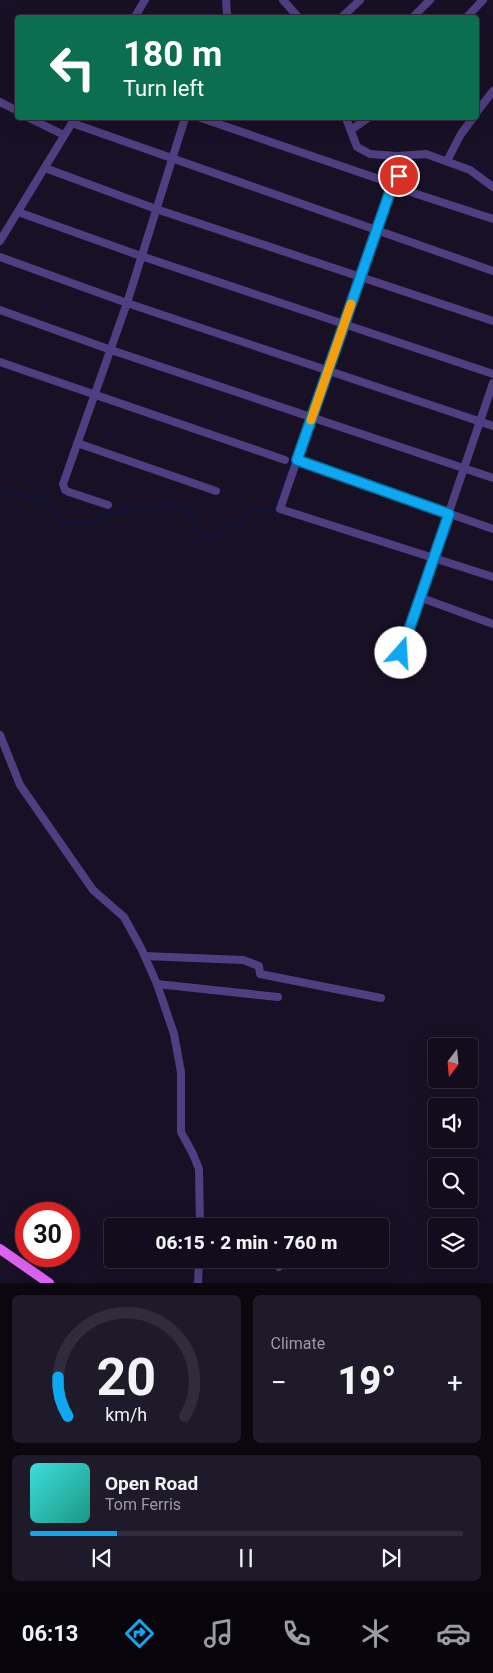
<!DOCTYPE html>
<html lang="en">
<head>
<meta charset="utf-8">
<style>
  body { margin:0; font-family:Roboto,sans-serif; background:#1f1a29; color:#f1f3f6; height:100vh; display:flex; flex-direction:column; font-size:19px; white-space:nowrap }
  * { box-sizing:border-box; margin:0 }
  p { font-size:16px; color:#9c9ba3 }
  .icon { flex:none; width:28px; height:28px; fill:none; stroke:currentColor; stroke-width:2; stroke-linecap:round; stroke-linejoin:round }
  .map { position:relative; height:1283px; overflow:hidden }
  .side { display:flex; flex-direction:column; gap:12px; padding:12px; background:#0a070f; flex:1 }
  .side>* { flex:none }
  .hud { position:absolute; left:15px; top:15px; width:464px; height:105px; border-radius:5px; box-shadow:0 5px 20px #0002,0 0 0 1px #312c3b; background:#0b6e4f; color:#fff; overflow:hidden }
  .needle { width:32px; rotate:196deg }
  .tools { position:absolute; left:428px; top:1038px; display:grid; gap:10px }
  .tools a { display:grid; place-items:center; width:50px; height:50px; border-radius:5px; background:#120c1c; box-shadow:0 5px 20px #0002,0 0 0 1px #312c3b; font-size:25px }
  .speed { position:absolute; left:15px; top:1202px; display:flex; gap:10px; font-size:25px; font-weight:700; text-align:center }
  .speed>* { display:grid; place-content:center; width:65px; height:65px; border-radius:50%; background:#120c1c; box-shadow:0 5px 20px #0002,0 0 0 1px #312c3b; line-height:1 }
  .speed .limit { border:8px solid #d22; background:#fff; color:#111 }
  .pin { position:absolute; display:grid; place-items:center; width:42px; height:42px; color:#fff; margin:-21px; border:2px solid #fff; border-radius:50%; box-shadow:0 1px 5px #0007 }
  .me { position:absolute; width:55px; margin:-28px; rotate:19deg; stroke-linejoin:round; filter:drop-shadow(0 0 4px #0008) }
  .turn { display:flex; align-items:center; gap:18px; height:105px; padding:0 25px; font-size:22px }
  .turn .icon { width:65px; height:65px; stroke-width:2.5 }
  .turn b { display:block; font-size:35px; line-height:42px }
  .big { font-size:38px; font-weight:800; line-height:1.1 }
  .side .tile { flex:1; display:flex; flex-direction:column; justify-content:center; gap:8px; min-width:0; padding:0 18px; border-radius:8px; background:#1f1a29 }
  .side .dial { align-items:center; gap:0 }
  .dial svg { height:130px; overflow:visible; fill:none; stroke:#312c3b; stroke-width:7; stroke-linecap:round; text-anchor:middle }
  .dial text { fill:#f1f3f6; stroke:none }
  .song { display:flex; align-items:center; gap:15px }
  .cover { width:60px; height:60px; border-radius:8px; background:linear-gradient(135deg,hsl(180 70% 55%),hsl(170 70% 35%)) }
  .played { height:5px; border-radius:2px; background:linear-gradient(90deg,#0ea7f1 20%,#312c3b 20%) }
  .keys { display:flex; justify-content:space-around; direction:ltr }
  .heat { display:flex; justify-content:space-between; align-items:center; font-size:28px; direction:ltr }
  .side .tiles { flex:1; display:grid; gap:12px; grid-template-columns:1fr 1fr }
  .tile:last-child { grid-column:span 2 }
  .trip { position:absolute; left:104px; top:1218px; width:285px; height:50px; border-radius:5px; background:#120c1c; box-shadow:0 5px 20px #0002,0 0 0 1px #312c3b; font-weight:800; line-height:50px; text-align:center }
  .menu { display:flex; height:80px; justify-content:space-around; align-items:center; background:#07050b; color:#9c9ba3 }
  .menu .icon { width:35px; height:35px }
  .menu .on { color:#0ea7f1 }
  .menu b { font-size:22px; color:#f1f3f6 }
  .map>svg:first-child { display:block }
  .lines { fill:none; stroke-linecap:round; stroke-linejoin:round }
  .stream { stroke:#0d1441; stroke-width:2 }
  .minor { stroke:#503e81; stroke-width:8 }
  .major { stroke:#e064f6; stroke-width:10 }
  .route-casing { stroke:#096d9d; stroke-width:12 }
  .route { stroke:#0ea7f1; stroke-width:9 }
  .slow { stroke:#f59e0b; stroke-width:9 }
</style>
</head>
<body>
<div class="map">
<svg width="493" height="1283" viewBox="0 0 493 1283">
  <rect width="100%" height="100%" fill="#181025"/>
  <g class="lines">
    <!-- stream -->
    <g class="stream">
      <path d="M471,161L493,177"/>
      <path d="M0,491L46,500L62,522L95,523L99,514C107,512 114,514 122,513L126,507C139,512 167,501 183,508C195,514 195,534 207,537C217,539 225,527 233,522H242L251,510C261,507 266,513 274,511L306,420"/>
    </g>
    <!-- minor -->
    <g class="minor">
      <path d="M226,0L227,14L229,18"/>
      <path d="M283,0L299,18"/>
      <path d="M134,18L145,0"/>
      <path d="M341,18L360,0"/>
      <path d="M412,18L430,0"/>
      <path d="M466,18L483,0"/>
      <path d="M0,102L18,111"/>
      <path d="M476,113L493,91"/>
      <path d="M29,118L64,135"/>
      <path d="M201,118L382,180"/>
      <path d="M346,118L357,147L370,154L397,156L426,154L470,170L493,187"/>
      <path d="M72,123L493,271"/>
      <path d="M351,130L368,118"/>
      <path d="M397,156L400,173L392,186L280,509L493,577"/>
      <path d="M447,161L461,134L473,118"/>
      <path d="M45,168L156,209L493,321"/>
      <path d="M392,186L493,219"/>
      <path d="M18,212L141,256L493,374"/>
      <path d="M0,241L75,118"/>
      <path d="M0,257L127,303L493,426"/>
      <path d="M0,310L111,350L493,478"/>
      <path d="M0,362L285,460"/>
      <path d="M77,443L216,491"/>
      <path d="M297,460L493,529"/>
      <path d="M108,505L69,492L65,490L63,484L127,303L185,118"/>
      <path d="M419,597L493,624"/>
      <path d="M401,653L493,383"/>
      <path d="M0,735L20,785L93,890L124,917L141,948L157,984L174,1034L181,1072V1132L193,1154L199,1169L200,1226"/>
      <path d="M145,956L243,960L259,966L260,974L381,998"/>
      <path d="M157,984L278,997"/>
      <path d="M275,1259L279,1267"/>
      <path d="M198,1283L199,1259"/>
    </g>
    <!-- major -->
    <path class="major" d="M0,1249L49,1283"/>
  </g>
  <g class="lines">
    <!-- route casing -->
    <g class="route-casing">
      <path id="route" d="M399,176L392,186L297,460L449,514L401,653"/>
    </g>
    <!-- route -->
    <use href="#route" class="route"/>
    <!-- slow -->
    <path class="slow" d="M311,420L351,304"/>
  </g>
</svg>
<div class="tools">
<a><svg class="needle" viewBox="-14 -14 28 28"><path d="M0-13l5 13h-10z" fill="#e53935"/><path d="M0 13l5-13h-10z" fill="#9c9ba3"/></svg></a>
<a><svg class="icon" aria-label="sound" viewBox="0 0 24 24"><path d="M4 9h4l5-4v14l-5-4H4zM17 9q2 3 0 6"/></svg></a>
<a><svg class="icon" aria-label="search" viewBox="0 0 24 24"><circle cx="10" cy="10" r="6"/><path d="M15 15l6 6"/></svg></a>
<a><svg class="icon" aria-label="layers" viewBox="0 0 24 24"><path d="M12 4l9 5-9 5-9-5zM3 14l9 5 9-5"/></svg></a>
</div>
<div class="speed"><div class="limit">30</div></div>
<div class="pin" style="left:399px;top:176px;background:#d93025"><svg class="icon" aria-label="arrive" viewBox="0 0 24 24"><path d="M6 21V4h12l-3 4 3 4H6"/></svg></div>
<svg class="me" style="left:401px;top:653px" viewBox="-20 -20 40 40"><circle r="19" fill="#fff"/><path d="M0-13L10 11 0 6-10 11z" fill="#0ea7f1"/></svg>
<div class="trip">06:15 · 2 min · 760 m</div>
<div class="hud">
<div class="turn"><svg class="icon" aria-label="left" viewBox="0 0 24 24"><path d="M17 20v-9H6M10 6l-5 5 5 5"/></svg><div><b>180 m</b>Turn left</div></div>
</div>
</div>
<section class="side">
<div class="tiles">
<div class="tile dial"><svg viewBox="0 0 100 80">
<path d="M14 69A42 42 0 1 1 86 69"/>
<path d="M14 69A42 42 0 0 1 8 45" stroke="#0ea7f1"/>
<text x="50" y="56" font-size="32" font-weight="700">20</text>
<text x="50" y="72" font-size="11">km/h</text>
</svg></div>
<div class="tile"><p>Climate</p>
<div class="heat"><a>−</a><b class="big">19°</b><a>+</a></div>
</div>
<div class="tile">
<div class="song"><i class="cover"></i><div><b>Open Road</b><p>Tom Ferris</p></div></div>
<div class="played"></div>
<div class="keys"><svg class="icon" aria-label="previous" viewBox="0 0 24 24"><path d="M18 5L8 12l10 7zM5 5v14"/></svg><svg class="icon" aria-label="pause" viewBox="0 0 24 24"><path d="M8 5v14M16 5v14"/></svg><svg class="icon" aria-label="next" viewBox="0 0 24 24"><path d="M6 5l10 7-10 7zM19 5v14"/></svg></div>
</div>
</div>
</section>
<nav class="menu">
<b>06:13</b>
<svg class="icon on" aria-label="directions" viewBox="0 0 24 24"><path d="M12 3l9 9-9 9-9-9zM9 14v-3h6M13 9l2 2-2 2"/></svg>
<svg class="icon" aria-label="music" viewBox="0 0 24 24"><path d="M9 18V5l10-2v13"/><circle cx="6" cy="18" r="3"/><circle cx="16" cy="16" r="3"/></svg>
<svg class="icon" aria-label="phone" viewBox="0 0 24 24"><path d="M5 4h4l2 5-3 2q2 4 5 5l2-3 5 2v4C11 20 4 13 5 4z"/></svg>
<svg class="icon" aria-label="climate" viewBox="0 0 24 24"><path d="M12 3v18M4 7l16 10M4 17L20 7"/></svg>
<svg class="icon" aria-label="car" viewBox="0 0 24 24"><path d="M5 17H2v-5l4-1 3-4h7l3 4 3 1v5h-3M9 17h6M6 11h13"/><circle cx="7" cy="17" r="2"/><circle cx="17" cy="17" r="2"/></svg>
</nav>
</body>
</html>
